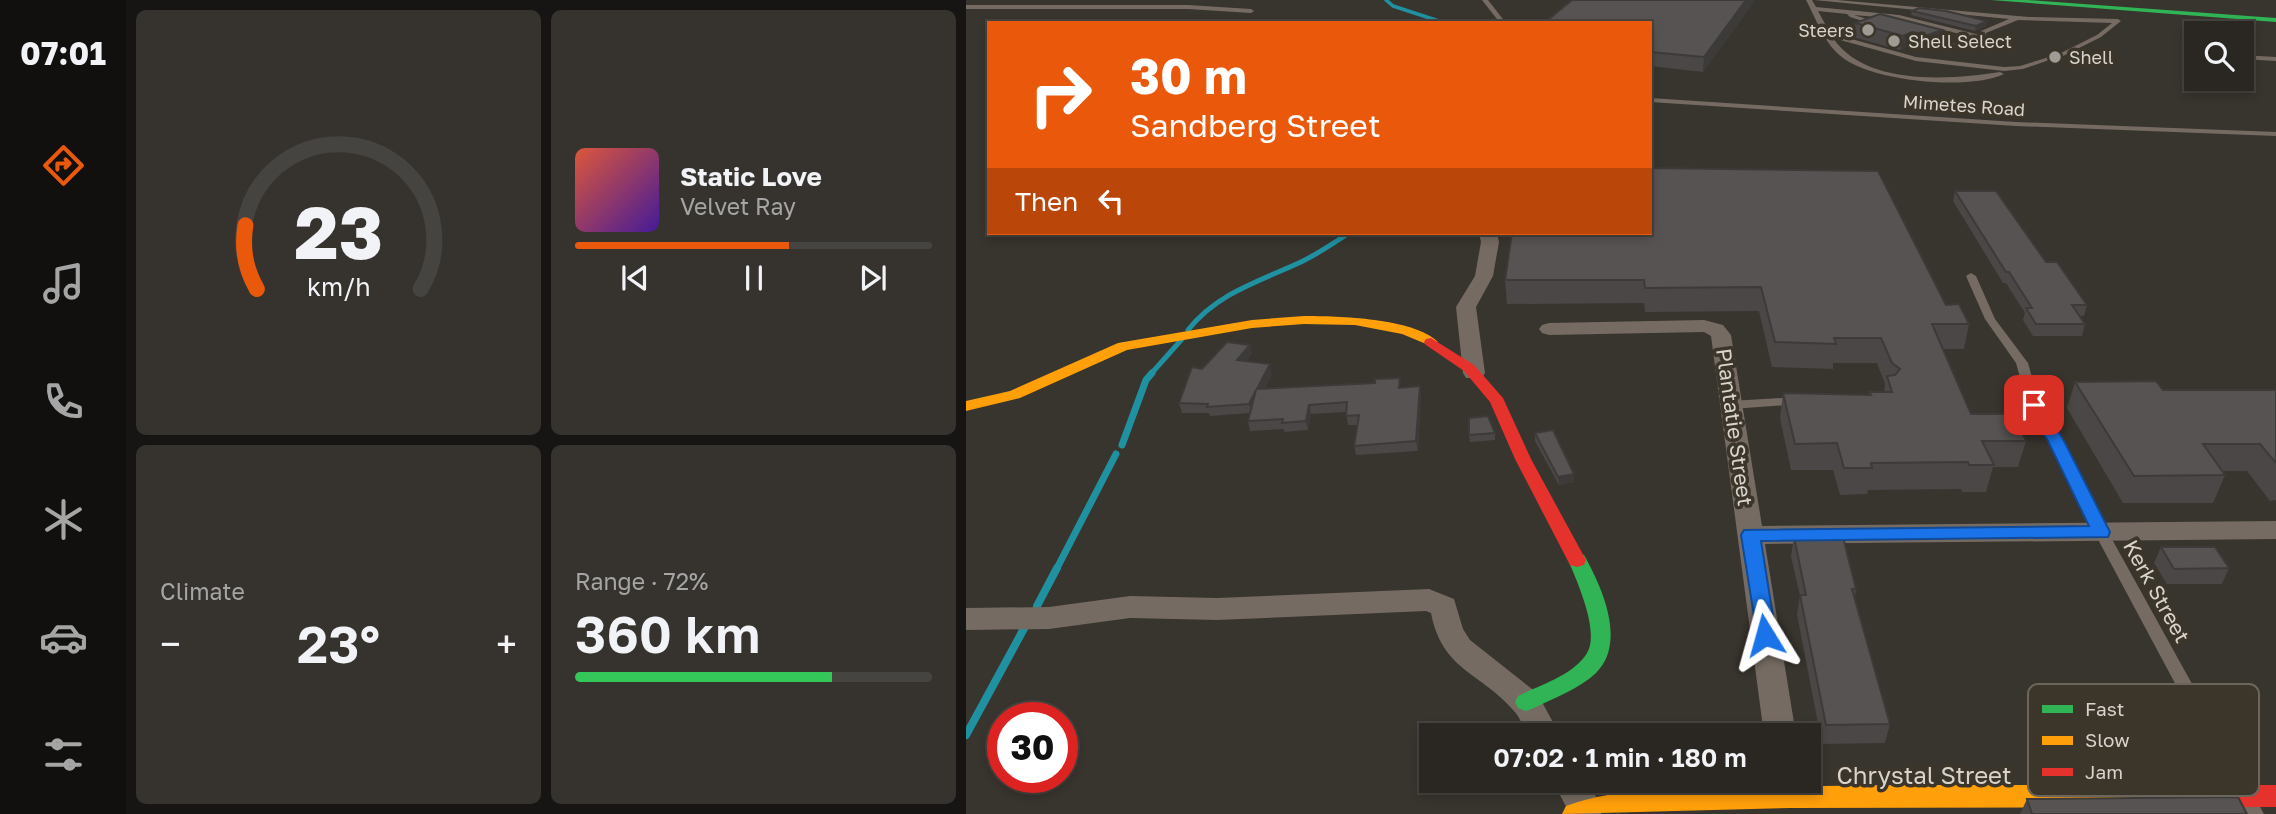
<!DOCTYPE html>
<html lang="en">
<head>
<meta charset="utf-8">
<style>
  body { margin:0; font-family:"Golos Text",sans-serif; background:#36332f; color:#f1f3f6; height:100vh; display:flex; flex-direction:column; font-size:26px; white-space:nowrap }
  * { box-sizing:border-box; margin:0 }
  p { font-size:23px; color:#a5a5a5 }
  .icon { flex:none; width:38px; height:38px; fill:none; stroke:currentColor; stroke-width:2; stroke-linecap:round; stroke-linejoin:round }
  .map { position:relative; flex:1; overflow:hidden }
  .drawer { display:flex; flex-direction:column; gap:10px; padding:10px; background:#171513; width:840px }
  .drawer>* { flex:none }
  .top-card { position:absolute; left:21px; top:21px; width:665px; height:214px; border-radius:0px; box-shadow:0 4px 10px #0003,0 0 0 2px #464440; background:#ea580c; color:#fff; overflow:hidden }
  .fabs { position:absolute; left:1218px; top:21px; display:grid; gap:14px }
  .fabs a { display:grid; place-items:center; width:70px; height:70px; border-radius:0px; background:#2a2722; box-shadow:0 4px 10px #0003,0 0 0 2px #464440; font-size:35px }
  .speed { position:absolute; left:21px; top:702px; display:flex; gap:14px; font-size:35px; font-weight:700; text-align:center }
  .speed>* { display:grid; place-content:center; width:91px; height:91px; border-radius:50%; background:#2a2722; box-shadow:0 4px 10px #0003,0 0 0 2px #464440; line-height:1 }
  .speed .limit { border:10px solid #d22; background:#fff; color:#111 }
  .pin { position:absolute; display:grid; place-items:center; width:60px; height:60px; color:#fff; margin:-30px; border-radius:14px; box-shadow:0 4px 10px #0006 }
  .me { position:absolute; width:77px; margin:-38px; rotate:352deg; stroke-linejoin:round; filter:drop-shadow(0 0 5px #0008) }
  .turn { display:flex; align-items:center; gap:24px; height:147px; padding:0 28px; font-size:32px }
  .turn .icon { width:91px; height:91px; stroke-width:2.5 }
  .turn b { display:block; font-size:49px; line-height:60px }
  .then { display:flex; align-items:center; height:66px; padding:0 28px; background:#0003; gap:14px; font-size:26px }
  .big { font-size:52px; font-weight:600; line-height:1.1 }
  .drawer .widget { flex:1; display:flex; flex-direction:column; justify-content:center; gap:10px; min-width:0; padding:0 24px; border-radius:10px; background:#36332f }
  .drawer .dial { align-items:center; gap:0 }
  .dial svg { height:182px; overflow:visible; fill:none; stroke:#464440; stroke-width:7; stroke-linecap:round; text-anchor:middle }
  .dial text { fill:#f1f3f6; stroke:none }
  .song { display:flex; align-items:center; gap:21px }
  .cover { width:84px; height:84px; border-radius:10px; background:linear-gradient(135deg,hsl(10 70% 55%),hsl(260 70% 35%)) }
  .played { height:7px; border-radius:4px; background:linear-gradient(90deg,#ea580c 60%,#464440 60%) }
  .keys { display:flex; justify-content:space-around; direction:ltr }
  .heat { display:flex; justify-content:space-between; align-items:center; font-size:38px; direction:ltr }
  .charge { height:10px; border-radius:5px; background:linear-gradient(90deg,#34c759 72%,#464440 0) }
  .drawer .tiles { flex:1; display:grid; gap:10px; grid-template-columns:repeat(2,1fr) }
  .trip { position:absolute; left:453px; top:723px; width:402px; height:70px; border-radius:0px; background:#2a2722; box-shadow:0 4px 10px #0003,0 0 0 2px #464440; font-weight:600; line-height:70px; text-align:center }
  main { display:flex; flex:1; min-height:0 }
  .menu { display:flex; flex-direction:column; width:126px; justify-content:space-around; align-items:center; background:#11100e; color:#a5a5a5 }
  .menu .icon { width:49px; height:49px }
  .menu .on { color:#ea580c }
  .menu b { font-size:32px; color:#f1f3f6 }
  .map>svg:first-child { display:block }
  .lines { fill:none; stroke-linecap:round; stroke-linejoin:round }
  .stream-far3 { stroke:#2091a1; stroke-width:3.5 }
  .stream-far2 { stroke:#2091a1; stroke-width:5 }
  .stream-far1 { stroke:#2091a1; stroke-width:7 }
  .stream { stroke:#2091a1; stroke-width:8 }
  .lane { fill:#756b62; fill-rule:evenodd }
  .street { fill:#756b62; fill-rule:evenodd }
  .fast { fill:#30b455; fill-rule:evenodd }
  .slow { fill:#ff9f0a; fill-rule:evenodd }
  .jam { fill:#e5322d; fill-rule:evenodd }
  .wall { fill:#4b4747 }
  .shaded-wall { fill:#3d3a3a }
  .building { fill:#575353; stroke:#3d3a3a; stroke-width:2 }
  .route { fill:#1a73e8; stroke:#114b97; stroke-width:2 }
  .poi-dot { fill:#a09c95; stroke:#3c352a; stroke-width:2.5 }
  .labels { text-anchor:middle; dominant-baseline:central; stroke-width:7; stroke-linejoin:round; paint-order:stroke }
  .far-poi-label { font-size:18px; fill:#d8d4cd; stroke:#3c352a; text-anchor:start }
  .far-street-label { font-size:18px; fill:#d8d4cd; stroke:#3c352a }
  .street-label { font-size:21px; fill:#d8d4cd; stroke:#3c352a }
  .near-street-label { font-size:24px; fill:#d8d4cd; stroke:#3c352a }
  .key { fill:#3c352a; stroke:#6b655b; stroke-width:2 }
  .key-label { font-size:19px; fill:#d8d4cd }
</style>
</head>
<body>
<main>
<nav class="menu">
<b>07:01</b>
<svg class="icon on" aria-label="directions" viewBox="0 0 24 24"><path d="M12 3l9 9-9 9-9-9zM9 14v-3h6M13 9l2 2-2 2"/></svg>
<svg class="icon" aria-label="music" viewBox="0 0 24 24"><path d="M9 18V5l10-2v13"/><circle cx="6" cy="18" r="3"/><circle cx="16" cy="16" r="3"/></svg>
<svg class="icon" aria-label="phone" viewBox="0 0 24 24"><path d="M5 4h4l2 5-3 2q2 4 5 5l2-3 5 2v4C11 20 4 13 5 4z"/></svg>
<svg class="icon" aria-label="climate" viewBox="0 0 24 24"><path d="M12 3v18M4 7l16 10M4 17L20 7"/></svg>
<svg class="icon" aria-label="car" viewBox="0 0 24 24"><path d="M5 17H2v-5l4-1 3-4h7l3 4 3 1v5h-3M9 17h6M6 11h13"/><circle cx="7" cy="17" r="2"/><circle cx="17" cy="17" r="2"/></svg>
<svg class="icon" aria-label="filters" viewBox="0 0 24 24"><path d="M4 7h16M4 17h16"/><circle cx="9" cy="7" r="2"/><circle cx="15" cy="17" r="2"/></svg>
</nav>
<section class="drawer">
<div class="tiles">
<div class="widget dial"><svg viewBox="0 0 100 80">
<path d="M14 69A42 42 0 1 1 86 69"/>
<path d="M14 69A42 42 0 0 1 9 41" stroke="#ea580c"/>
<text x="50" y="56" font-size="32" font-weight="700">23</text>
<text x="50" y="72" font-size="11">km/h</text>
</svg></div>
<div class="widget">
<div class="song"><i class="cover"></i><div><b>Static Love</b><p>Velvet Ray</p></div></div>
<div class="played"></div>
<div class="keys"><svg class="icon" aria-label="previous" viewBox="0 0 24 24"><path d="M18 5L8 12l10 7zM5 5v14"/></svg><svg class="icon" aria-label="pause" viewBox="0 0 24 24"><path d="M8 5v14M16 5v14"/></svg><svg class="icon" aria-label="next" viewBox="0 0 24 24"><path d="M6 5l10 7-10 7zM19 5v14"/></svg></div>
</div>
<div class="widget"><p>Climate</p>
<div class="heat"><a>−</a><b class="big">23°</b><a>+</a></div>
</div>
<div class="widget"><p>Range · 72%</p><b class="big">360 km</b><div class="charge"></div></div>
</div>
</section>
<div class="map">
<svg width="1310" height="814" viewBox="0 0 1310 814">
  <rect width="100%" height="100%" fill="#38342e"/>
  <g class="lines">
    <!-- stream-far3 -->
    <path class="stream-far3" d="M420,0L427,6L479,23"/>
    <!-- stream-far2 -->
    <g class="stream-far2">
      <path d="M222,330C252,292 295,281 337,261C353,253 368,243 383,233"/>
      <path d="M184,375L216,339"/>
    </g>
    <!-- stream-far1 -->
    <g class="stream-far1">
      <path d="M156,445L180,380L186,373"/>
      <path d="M90,570L150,454"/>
    </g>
    <!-- stream -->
    <g class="stream">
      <path d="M71,606L91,568"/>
      <path d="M0,735L61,623"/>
    </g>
    <!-- lane -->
    <g class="lane">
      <path d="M516,0H522L540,23H534Z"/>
      <path d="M840,0H846L850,7L933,15L1014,35L1015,31L1043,19L848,0H871L1063,17L1152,19L1155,21L1135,37L1095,57L1093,56V54L1131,35L1146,23L1052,20L1020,33V41C1003,55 975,46 957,37L960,35C977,39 999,51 1014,39L933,19L888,15L914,23L912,26L884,17L881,14L852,11L864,33L950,57L1038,67L1054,66L1083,57L1086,59L1057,69L1038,71L950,61L867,38C899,86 983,80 1034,72L1038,74C1003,91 898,82 870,52C857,39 849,17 840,0Z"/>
      <path d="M0,5H222L285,9L288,11L285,13L222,9H0Z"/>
      <path d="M1276,55L1310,57V61L1276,59Z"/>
      <path d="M684,98L1050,122L1310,132V136L1050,126L684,102Z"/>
      <path d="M1005,273L1010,276L1029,319L1062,363L1074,406L1096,441L1142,532L1298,814H1279L1128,532L1084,441L1062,406L1050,363L1019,319L1000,276Z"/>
      <path d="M833,397L837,398L839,401L837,404L765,409L759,405L765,401Z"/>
    </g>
    <!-- street -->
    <g class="street">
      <path d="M513,233H531L533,242L527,276L510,307L519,373L516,378H500L497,373L490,307L509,276L515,242Z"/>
      <path d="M738,320L757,325L765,335L796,526L1310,521V539L799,544L830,735H798L745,336L738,332L583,335L576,333L573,329L576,325L583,323Z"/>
      <path d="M463,589L488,599L497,629L504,640L571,693L594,735H561C557,727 554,717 548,711C516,673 476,671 465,613L460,611L251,620L164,618L83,629L0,630V608L83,607L164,596L251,598Z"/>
      <path d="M586,780H621L637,810L635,814H604Z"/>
    </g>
    <!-- fast -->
    <g class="fast">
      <path d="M1025,0H1061L1310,18V22Z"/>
      <path d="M611,553L618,555C636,587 661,642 630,673C613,689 588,698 568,708L560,711L552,708L549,702L552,696C574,685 608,675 621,653C634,632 611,581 602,560L604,555Z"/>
    </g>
    <!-- slow -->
    <g class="slow">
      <path d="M338,316C372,316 448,318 472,342L465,346L436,334L389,325L338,324L286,328L161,350L54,398L0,411V401L44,391L152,343L286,320Z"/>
      <path d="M1215,785L1223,788L1227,796L1223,804L1215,807L823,808L596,814L600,806C654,786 716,790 773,788C920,783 1068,786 1215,785Z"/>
    </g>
    <!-- jam -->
    <g class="jam">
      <path d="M465,338L508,365L537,398L565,459L620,560L618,565L611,567L604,565L549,459L524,402L498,371L460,345L458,342L460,339Z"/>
      <path d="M1215,785H1310V807H1215L1207,804L1203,796L1207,788Z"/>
    </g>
  </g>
  <!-- wall -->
  <g class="wall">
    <path d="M606,0H789L737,72L684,66V23Z"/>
    <path d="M946,11L1021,21L1020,26L1009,31L945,15Z"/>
    <path d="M889,23L976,30L974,44L957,50L943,46L934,50L887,37Z"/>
    <path d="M989,191L1080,262L1121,305L1118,316H1114L1119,324L1116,336H1067L1057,320L1059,313L1040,283H1037L987,201Z"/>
    <path d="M546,233L980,305L1003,324L998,349H976L1005,414L1060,441L1052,467H1027L1020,492H996L995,489L902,490L901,494L874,495L867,470H825L814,418L817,393L903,395V392H918L919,384L911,363H867V369L806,367L793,311L679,312L678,303L541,304L539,280Z"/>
    <path d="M284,345L286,354L280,361L306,374L299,388H435L454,386L455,396L452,451L390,455L388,446L391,425H382L380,412L345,414L342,430L318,432V429L284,431L282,421L284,413L244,416L243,413H216L213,403L236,369Z"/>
    <path d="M1109,382L1197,390H1310V500L1304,501L1281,471H1256L1259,475L1247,503H1157L1101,408Z"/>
    <path d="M529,433V440L504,442L503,435Z"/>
    <path d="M569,433L608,482L593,485L569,441Z"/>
    <path d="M828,537L890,589L889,597L924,724L919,743L856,744L831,614L834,596L825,556Z"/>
    <path d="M1195,547L1263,568L1256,584H1201L1188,563Z"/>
    <path d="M1061,799L1281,814H1054Z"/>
  </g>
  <!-- shaded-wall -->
  <g class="shaded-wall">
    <path d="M780,0H789L737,72L738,57Z"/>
    <path d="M1021,21L1020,26L1009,31L1010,26Z"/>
    <path d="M976,30L974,44L957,50L959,36Z"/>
    <path d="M946,32L943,46L934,50L937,36Z"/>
    <path d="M284,345L286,354L273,369L271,360Z"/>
    <path d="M304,364L306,374L294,398L291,389Z"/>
    <path d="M454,386L455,396L452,451L450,441Z"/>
    <path d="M290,390L286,413L283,404Z"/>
    <path d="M343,405L345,414L342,430L340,421Z"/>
    <path d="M608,474V482L593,485L592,477Z"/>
  </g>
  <!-- building -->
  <g class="building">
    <path d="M606,0H780L738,57L684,52V23H578Z"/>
    <path d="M953,8L980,11L1021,21L1010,26L946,11Z"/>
    <path d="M914,14L976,30L959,36L946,32L937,36L889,23Z"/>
    <path d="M684,168L912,171L980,305L993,304L1003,324H966L1005,414H1047L1060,441H1016L1028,465H1003L1002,462L905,463L906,468H878L871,443L829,444L817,393L905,395L903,392H926L921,376L929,375L934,369L926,363L915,338H868L870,344L809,342L795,287L679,288L678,280H539L546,233H684Z"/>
    <path d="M989,191H1030L1080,262H1091L1121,305H1106L1119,324H1070L1060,308H1066L1043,272H1040Z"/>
    <path d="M261,342L284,345L271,360L304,364L291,389L409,383V379L434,378L433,388L454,386L450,441L388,446L393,415L380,416L381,402L343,405L340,421L316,423L317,419L282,421L290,390L283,404L241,407L242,404L213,403L226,367L236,369Z"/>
    <path d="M1190,381L1197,390H1310V463L1294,444H1237L1259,475L1168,476L1109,382Z"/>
    <path d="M522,416L529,433L503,435V418Z"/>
    <path d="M587,430L608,474L592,477L569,433Z"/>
    <path d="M828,537H877L890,589H886L924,724L860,725L834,595H840Z"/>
    <path d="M1195,547H1249L1263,568L1208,569Z"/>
    <path d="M1272,797L1281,814H1066L1061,799Z"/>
  </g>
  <!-- route -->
  <path class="route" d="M1068,401L1074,402L1098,441L1144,532L1142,537L795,541L810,635L807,641L799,643L792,641L775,535L778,530L1123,526L1082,441L1060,405Z"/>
  <!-- markers -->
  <g class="poi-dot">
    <circle cx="902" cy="30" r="7"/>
    <circle cx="928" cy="41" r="7"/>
    <circle cx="1089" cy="57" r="7"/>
  </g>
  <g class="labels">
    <!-- far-poi labels -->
    <g class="far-poi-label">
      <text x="888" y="30" text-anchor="end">Steers</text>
      <text x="942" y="41">Shell Select</text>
      <text x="1103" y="57">Shell</text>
    </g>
    <!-- far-street labels -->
    <g class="far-street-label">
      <text transform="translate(998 105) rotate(4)">Mimetes Road</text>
    </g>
    <!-- street labels -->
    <g class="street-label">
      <text transform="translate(769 427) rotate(82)">Plantatie Street</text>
      <text transform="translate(1191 591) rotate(61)">Kerk Street</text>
    </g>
    <!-- near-street labels -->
    <g class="near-street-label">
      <text x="958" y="774">Chrystal Street</text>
    </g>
  </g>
  <!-- legend -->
  <rect x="1062" y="684" width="231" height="112" rx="10" class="key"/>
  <rect x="1076" y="705" width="31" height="8" fill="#30b455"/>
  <rect x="1076" y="736" width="31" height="9" fill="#ff9f0a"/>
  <rect x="1076" y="768" width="31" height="8" fill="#e5322d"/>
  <g class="key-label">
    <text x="1119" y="716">Fast</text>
    <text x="1119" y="747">Slow</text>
    <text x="1119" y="779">Jam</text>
  </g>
</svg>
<div class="fabs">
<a><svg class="icon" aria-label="search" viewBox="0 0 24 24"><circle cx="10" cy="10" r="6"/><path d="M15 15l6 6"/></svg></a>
</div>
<div class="speed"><div class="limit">30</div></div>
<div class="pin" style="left:1068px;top:405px;background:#d93025"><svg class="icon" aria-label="arrive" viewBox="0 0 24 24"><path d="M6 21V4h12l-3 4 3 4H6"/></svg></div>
<svg class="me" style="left:799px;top:635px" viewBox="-20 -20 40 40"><path d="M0-17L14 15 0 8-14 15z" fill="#1a73e8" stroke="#fff" stroke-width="4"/></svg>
<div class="trip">07:02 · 1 min · 180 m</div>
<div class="top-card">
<div class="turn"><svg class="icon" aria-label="right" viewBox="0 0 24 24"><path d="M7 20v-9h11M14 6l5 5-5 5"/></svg><div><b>30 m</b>Sandberg Street</div></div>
<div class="then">Then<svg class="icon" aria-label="left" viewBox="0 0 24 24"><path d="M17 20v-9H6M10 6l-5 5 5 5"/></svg></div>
</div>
</div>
</main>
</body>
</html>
